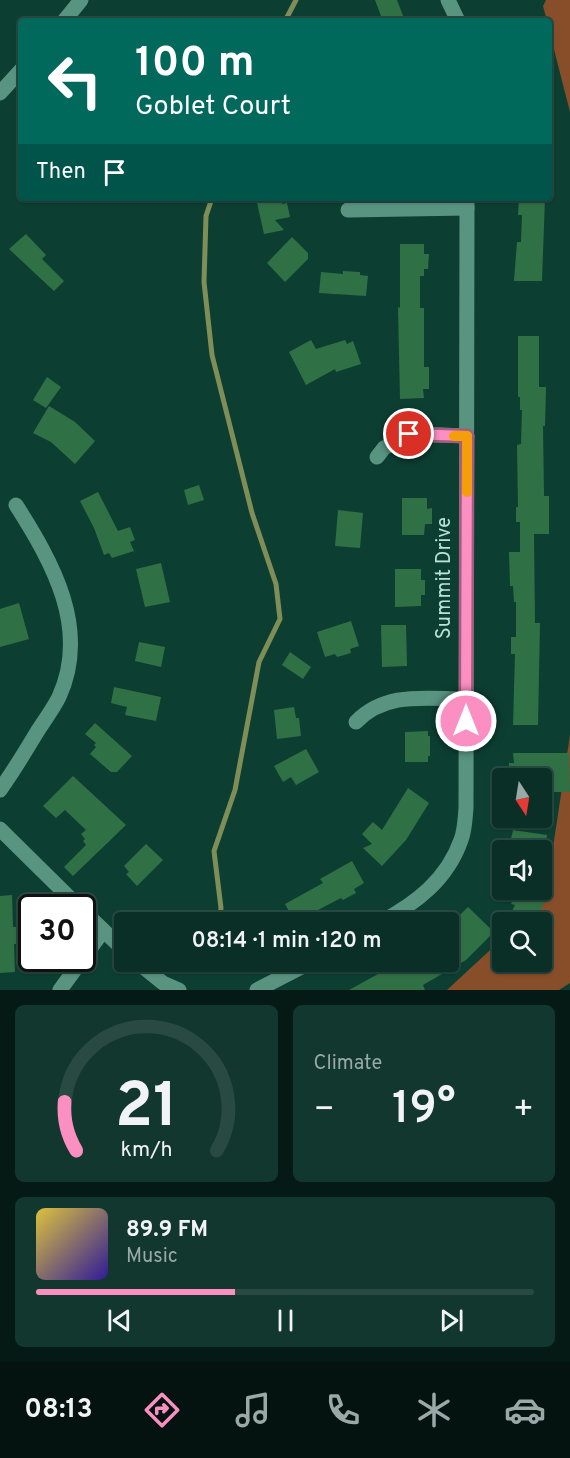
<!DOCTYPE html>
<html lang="en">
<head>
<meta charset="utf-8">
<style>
  body { margin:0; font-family:Overpass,sans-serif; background:#12372e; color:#f1f3f6; height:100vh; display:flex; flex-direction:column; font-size:22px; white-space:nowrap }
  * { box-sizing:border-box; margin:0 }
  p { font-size:20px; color:#99a9a7 }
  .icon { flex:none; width:33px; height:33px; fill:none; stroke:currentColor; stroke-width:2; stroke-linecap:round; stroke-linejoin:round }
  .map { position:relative; height:990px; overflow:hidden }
  .details { display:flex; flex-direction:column; gap:15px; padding:15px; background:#051a15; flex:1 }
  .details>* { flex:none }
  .banner { position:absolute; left:18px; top:18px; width:534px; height:183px; border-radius:6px; box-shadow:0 2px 4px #0004,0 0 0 2px #294a43; background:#00695c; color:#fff; overflow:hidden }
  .needle { width:39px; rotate:168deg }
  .tools { position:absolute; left:492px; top:768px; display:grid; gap:12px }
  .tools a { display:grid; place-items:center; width:60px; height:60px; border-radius:6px; background:#092f26; box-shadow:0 2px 4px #0004,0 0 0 2px #294a43; font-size:30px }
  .speed { position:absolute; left:18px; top:894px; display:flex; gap:12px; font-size:30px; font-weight:700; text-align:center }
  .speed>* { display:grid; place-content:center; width:78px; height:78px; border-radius:50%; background:#092f26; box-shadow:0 2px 4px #0004,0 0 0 2px #294a43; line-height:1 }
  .speed .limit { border:3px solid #111; border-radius:9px; background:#fff; color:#111 }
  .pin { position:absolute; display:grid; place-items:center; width:51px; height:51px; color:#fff; margin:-26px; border:3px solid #fff; border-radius:50%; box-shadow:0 2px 6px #0007 }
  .me { position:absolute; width:66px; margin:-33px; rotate:0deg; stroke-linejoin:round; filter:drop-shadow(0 0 4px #0008) }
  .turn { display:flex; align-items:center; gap:21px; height:126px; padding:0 18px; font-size:27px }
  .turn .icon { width:78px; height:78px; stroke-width:2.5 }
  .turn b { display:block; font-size:42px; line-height:51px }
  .then { display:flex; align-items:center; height:57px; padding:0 18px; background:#0003; gap:12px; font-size:22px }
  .big { font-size:45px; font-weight:600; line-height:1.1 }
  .details .widget { flex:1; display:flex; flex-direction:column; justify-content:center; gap:9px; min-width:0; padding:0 21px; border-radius:9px; background:#12372e }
  .details .dial { align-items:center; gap:0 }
  .dial svg { height:156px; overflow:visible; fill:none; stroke:#294a43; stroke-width:7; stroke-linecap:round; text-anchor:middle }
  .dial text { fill:#f1f3f6; stroke:none }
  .song { display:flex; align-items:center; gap:18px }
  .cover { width:72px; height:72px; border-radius:9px; background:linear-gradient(135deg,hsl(50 70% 55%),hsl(250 70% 35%)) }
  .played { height:6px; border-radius:3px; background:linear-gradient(90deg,#fc8fc2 40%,#294a43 40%) }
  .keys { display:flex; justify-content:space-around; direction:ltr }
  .heat { display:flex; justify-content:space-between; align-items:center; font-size:33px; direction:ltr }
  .details .tiles { flex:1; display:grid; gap:15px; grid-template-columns:1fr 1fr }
  .widget:last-child { grid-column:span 2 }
  .trip { position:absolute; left:114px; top:912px; width:345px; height:60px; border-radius:6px; background:#092f26; box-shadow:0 2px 4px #0004,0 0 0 2px #294a43; font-weight:600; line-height:60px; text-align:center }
  .menu { display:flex; height:96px; justify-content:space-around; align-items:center; background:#04130f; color:#99a9a7 }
  .menu .icon { width:42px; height:42px }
  .menu .selected { color:#fc8fc2 }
  .menu b { font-size:27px; color:#f1f3f6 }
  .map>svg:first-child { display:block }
  .forest { fill:#884e29 }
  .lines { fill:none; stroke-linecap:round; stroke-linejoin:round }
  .stream { stroke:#7f8e57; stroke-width:5 }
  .building { fill:#307045 }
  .minor { stroke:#599481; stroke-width:15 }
  .route-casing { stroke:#a45d7e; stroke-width:15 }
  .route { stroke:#fc8fc2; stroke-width:10 }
  .slow { stroke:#f59e0b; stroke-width:10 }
  .labels { text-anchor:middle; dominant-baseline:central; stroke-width:6; stroke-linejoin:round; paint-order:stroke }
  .street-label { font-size:20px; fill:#b9e3d4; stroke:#0c3f32 }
</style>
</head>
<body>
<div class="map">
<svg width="570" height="990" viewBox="0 0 570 990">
  <rect width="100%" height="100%" fill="#0c3f32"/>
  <!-- forest -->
  <g class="forest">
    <path d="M546,0H570V112L549,30V21H547L543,6Z"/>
    <path d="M570,735V983L559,990H447L502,939V962H542V922H521L545,900Z"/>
  </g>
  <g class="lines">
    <!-- stream -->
    <g class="stream">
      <path d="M285,21L296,0"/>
      <path d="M212,198L206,216L204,282L212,355L252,513L276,584L280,619L259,662L235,790L214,851L221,908L219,922"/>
    </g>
  </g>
  <!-- building -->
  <g class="building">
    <path d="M375,0H397L405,21H383Z"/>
    <path d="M256,198H281L282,204L287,203L290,217L275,220L284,230L264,234Z"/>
    <path d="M519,198H545L542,281H514L517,242H521L522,215H518Z"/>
    <path d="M26,234L46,255L42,259L64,281L54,291L9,249Z"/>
    <path d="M292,237L308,253V259L285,282L267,263Z"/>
    <path d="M400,244H424V254H429L428,269H424V276H420V308H424V367H429V389H423L424,398L400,399L398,307L400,308Z"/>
    <path d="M343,271L360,272V275L368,276L366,296L319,293L321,272L343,274Z"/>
    <path d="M518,336H539V387H546L545,426H543L544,496H549V534H534L535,623H540L538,725H513L515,654H511V637H516V602H514L513,586H510L509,552H520V522H516V507H518L517,445L521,444L522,410H520V397H518Z"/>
    <path d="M311,340L316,349L345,340L347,344L353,341L361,364L336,372L335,369L306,385L289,352Z"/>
    <path d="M47,377L61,387L46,408L33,400Z"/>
    <path d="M49,406L75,422L95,441L75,464L51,442L33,433Z"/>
    <path d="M199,485L204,500L188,505L184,490Z"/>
    <path d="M98,492L118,531L130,527L135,540L130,542L134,551L112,558L109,553L104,555L94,528L80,501Z"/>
    <path d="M402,498H427V509L432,508V524H425L424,535H402Z"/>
    <path d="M338,510L363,513L360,548L335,546Z"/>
    <path d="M161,563L170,602L145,607L136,569Z"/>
    <path d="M395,569H421V580H425V595H421V606L395,607Z"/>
    <path d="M19,603L29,639L0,647V609Z"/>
    <path d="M351,621L359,646L350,649L351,653L337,657L335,654L325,657L317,632Z"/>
    <path d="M381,625H406L407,666L382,667Z"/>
    <path d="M139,642L165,647L161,667L135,661Z"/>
    <path d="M290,652L311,667L303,679L282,665Z"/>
    <path d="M114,687L161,697L156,721L125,715L127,707L111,703Z"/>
    <path d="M294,707L296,718H299L301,736L277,739L274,710Z"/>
    <path d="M95,723L132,756L117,772H111L90,754L96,747L94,745L96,743L85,734Z"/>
    <path d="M428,731V736H430V756H428V762H405V732Z"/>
    <path d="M306,749L319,772L296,785L291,777L283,782L274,766Z"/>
    <path d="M513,753H569L570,792H545V784H542V778H509V763H514Z"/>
    <path d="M73,776L126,825L73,876L64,867L86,845L83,841L85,839L81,834L86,830L65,810L56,818L43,806Z"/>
    <path d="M408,788L429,803L406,840L382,866L363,848L372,844L362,834L373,822L382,830Z"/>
    <path d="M513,830L547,835L544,850L509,848Z"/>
    <path d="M146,844L163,860L137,886L126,874L129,872L124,866Z"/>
    <path d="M352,861L364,883L354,889L356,893L343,900L341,898L295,922L285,904L323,883L320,879Z"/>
    <path d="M519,890H552L539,912L557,922H523L510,915L515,905L511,904Z"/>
    <path d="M12,895L13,927H17V944H14L15,972L0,973V896Z"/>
    <path d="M468,907L494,932L466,960L423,985L425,990H349L398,963L401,968L412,962H448V927Z"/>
  </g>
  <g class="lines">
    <!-- minor -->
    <g class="minor">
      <path d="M448,0L458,21"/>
      <path d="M64,21L81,0"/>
      <path d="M0,93L21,70"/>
      <path d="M348,210L467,208"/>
      <path d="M377,457L384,448L409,434L467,436"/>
      <path d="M356,722C386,691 426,699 466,699"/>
      <path d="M0,790C13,772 25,752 37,732C44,721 53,709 59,697C90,629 53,563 16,505"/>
      <path d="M0,829L80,908"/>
      <path d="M82,910L124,950"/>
      <path d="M381,922C416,903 447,880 461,840C465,830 465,818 466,808L467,198"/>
      <path d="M137,962L163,983L179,990"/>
      <path d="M60,990L103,931"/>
      <path d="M257,990L311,962"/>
    </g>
  </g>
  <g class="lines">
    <!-- route casing -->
    <g class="route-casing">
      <path id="route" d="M409,434L467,436L466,721"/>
    </g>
    <!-- route -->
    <use href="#route" class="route"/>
    <!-- slow -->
    <path class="slow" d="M454,436H467V492"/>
  </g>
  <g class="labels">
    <!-- street labels -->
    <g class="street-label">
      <text transform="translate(445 578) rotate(-90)">Summit Drive</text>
    </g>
  </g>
</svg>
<div class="tools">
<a><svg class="needle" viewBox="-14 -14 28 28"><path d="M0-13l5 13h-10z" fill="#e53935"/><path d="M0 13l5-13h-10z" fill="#99a9a7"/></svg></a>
<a><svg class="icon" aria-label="sound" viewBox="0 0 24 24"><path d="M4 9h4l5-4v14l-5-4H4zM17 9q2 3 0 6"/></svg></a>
<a><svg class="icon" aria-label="search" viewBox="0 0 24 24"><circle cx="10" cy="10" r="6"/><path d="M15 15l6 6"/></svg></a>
</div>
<div class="speed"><div class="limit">30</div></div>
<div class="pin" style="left:409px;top:434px;background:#d93025"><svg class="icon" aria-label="arrive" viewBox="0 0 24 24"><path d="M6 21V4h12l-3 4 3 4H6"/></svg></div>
<svg class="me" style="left:466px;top:721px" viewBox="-20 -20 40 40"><circle r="17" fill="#fc8fc2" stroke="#fff" stroke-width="3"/><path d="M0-11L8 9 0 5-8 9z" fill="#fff"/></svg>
<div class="trip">08:14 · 1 min · 120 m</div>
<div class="banner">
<div class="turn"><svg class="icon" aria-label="left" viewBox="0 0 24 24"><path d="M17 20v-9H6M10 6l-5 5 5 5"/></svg><div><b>100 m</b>Goblet Court</div></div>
<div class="then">Then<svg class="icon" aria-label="arrive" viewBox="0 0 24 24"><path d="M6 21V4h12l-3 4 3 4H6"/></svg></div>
</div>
</div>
<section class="details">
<div class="tiles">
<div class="widget dial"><svg viewBox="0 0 100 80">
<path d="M14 69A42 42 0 1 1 86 69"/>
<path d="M14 69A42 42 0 0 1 8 44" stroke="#fc8fc2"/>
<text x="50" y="56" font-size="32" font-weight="700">21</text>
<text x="50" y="72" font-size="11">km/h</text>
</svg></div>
<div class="widget"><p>Climate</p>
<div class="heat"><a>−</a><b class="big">19°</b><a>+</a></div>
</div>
<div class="widget">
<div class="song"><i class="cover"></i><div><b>89.9 FM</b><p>Music</p></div></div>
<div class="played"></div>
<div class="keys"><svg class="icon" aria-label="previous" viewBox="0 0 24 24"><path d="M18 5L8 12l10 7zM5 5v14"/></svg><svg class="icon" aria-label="pause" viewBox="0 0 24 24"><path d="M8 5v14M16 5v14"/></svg><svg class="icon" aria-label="next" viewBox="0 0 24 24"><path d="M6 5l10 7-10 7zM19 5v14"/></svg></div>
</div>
</div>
</section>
<nav class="menu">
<b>08:13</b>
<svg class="icon selected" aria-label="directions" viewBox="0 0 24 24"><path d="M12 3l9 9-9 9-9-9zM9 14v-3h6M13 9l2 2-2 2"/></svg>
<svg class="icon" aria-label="music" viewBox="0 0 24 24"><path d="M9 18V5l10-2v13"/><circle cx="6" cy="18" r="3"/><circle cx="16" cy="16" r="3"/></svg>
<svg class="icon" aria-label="phone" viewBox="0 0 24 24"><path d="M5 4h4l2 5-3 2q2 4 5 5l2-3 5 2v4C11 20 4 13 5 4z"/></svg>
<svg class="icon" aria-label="climate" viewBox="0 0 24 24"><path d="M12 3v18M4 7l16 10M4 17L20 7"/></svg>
<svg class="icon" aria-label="car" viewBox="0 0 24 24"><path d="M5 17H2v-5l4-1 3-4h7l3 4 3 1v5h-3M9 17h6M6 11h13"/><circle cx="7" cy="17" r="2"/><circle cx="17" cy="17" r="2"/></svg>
</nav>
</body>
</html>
